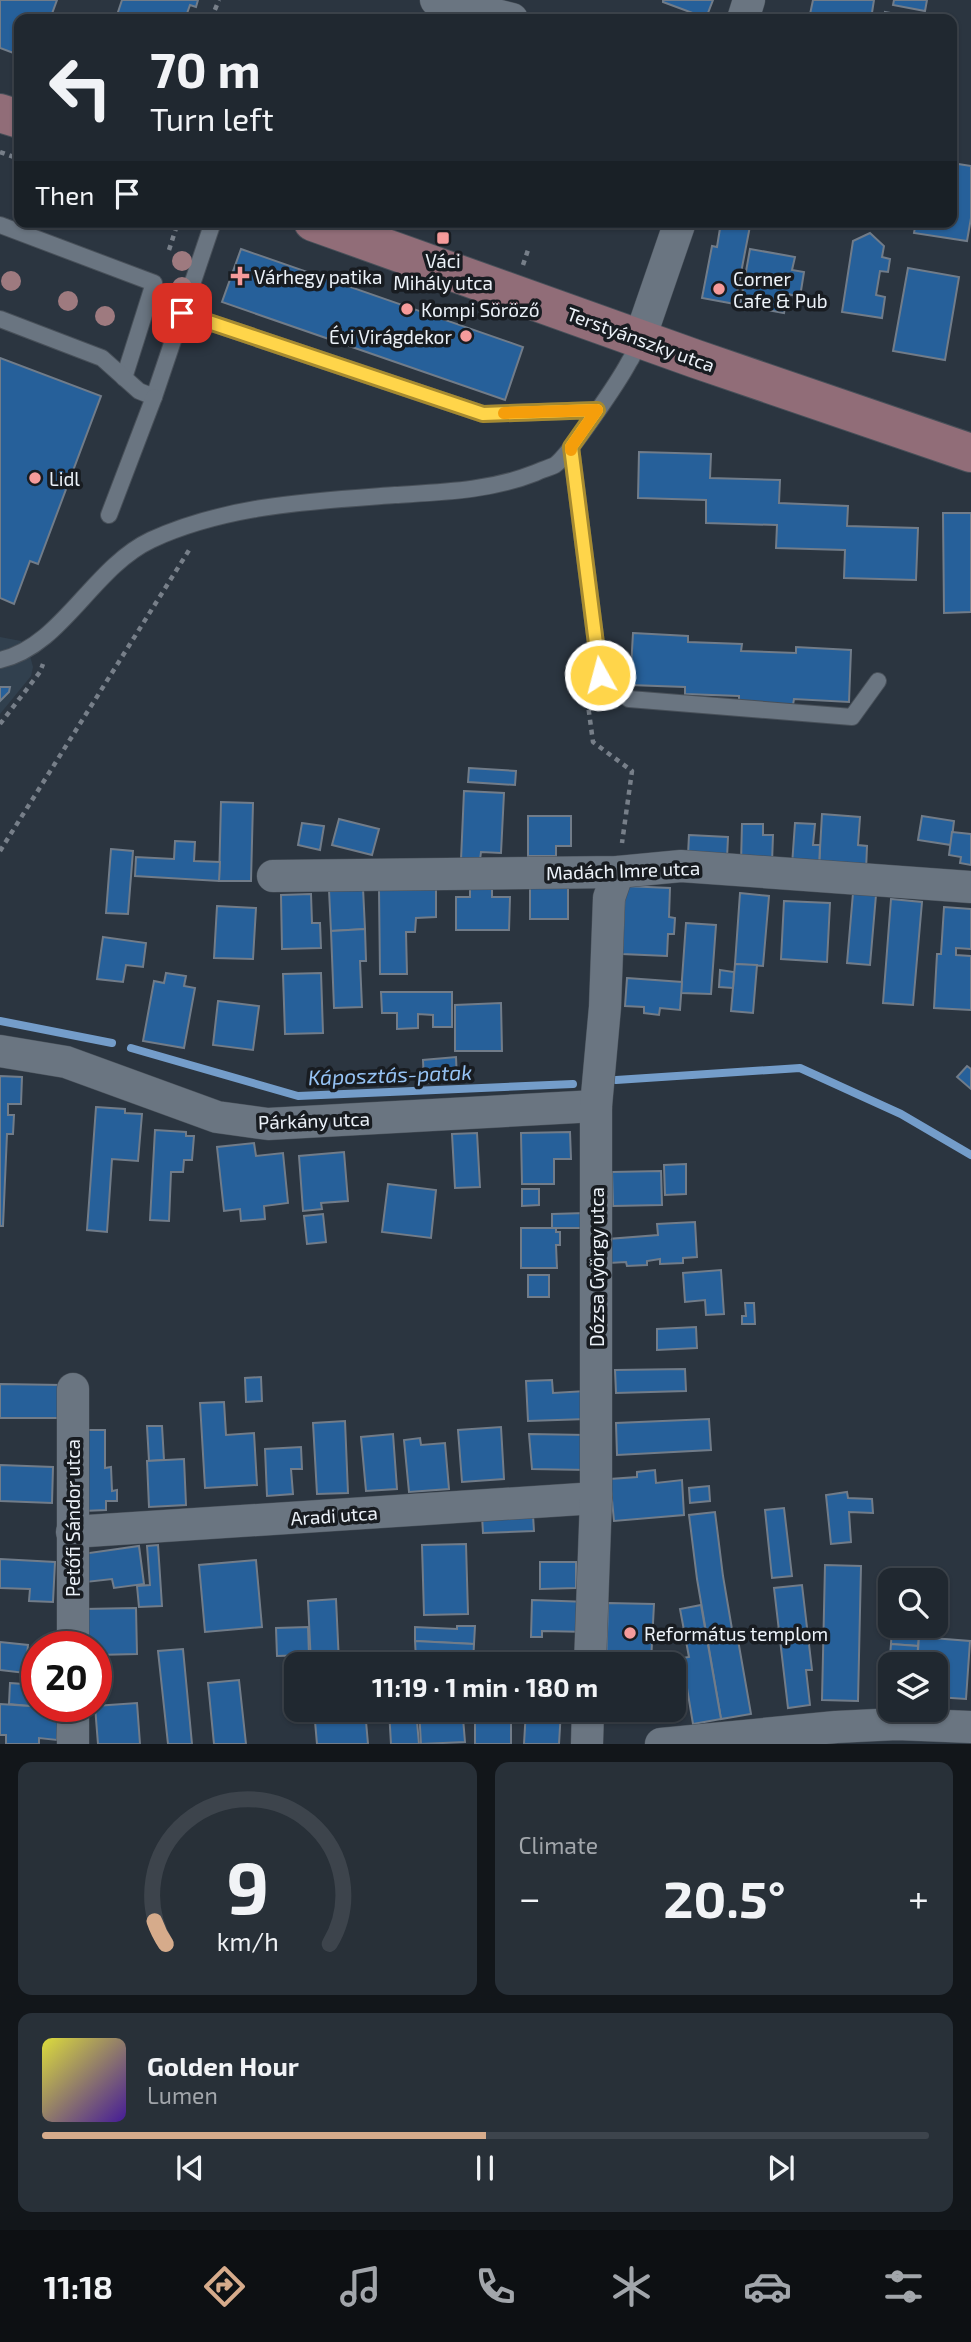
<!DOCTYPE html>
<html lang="en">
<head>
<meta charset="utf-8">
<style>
  body { margin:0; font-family:"Exo 2",sans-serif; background:#283038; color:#f1f3f6; height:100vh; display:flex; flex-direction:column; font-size:26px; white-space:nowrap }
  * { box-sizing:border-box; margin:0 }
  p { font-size:23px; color:#a2a6ab }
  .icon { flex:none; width:38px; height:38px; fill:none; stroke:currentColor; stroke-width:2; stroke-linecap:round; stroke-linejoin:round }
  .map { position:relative; height:1744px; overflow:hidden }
  .drawer { display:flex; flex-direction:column; gap:18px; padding:18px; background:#12161a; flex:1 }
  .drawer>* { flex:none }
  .banner { position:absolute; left:14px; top:14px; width:943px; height:214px; border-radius:14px; box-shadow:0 2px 5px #0004,0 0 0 2px #3d444c; background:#202830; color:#f1f3f6; overflow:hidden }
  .fabs { position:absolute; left:878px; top:1568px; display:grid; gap:14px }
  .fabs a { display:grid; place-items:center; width:70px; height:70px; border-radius:14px; background:#202830; box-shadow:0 2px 5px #0004,0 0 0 2px #3d444c; font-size:35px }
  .speed { position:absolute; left:21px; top:1631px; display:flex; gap:14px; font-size:35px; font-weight:700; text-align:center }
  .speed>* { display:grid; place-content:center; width:91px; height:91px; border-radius:50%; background:#202830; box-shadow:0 2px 5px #0004,0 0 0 2px #3d444c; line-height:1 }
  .speed .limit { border:10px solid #d22; background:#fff; color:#111 }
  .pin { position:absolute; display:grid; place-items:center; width:60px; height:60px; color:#fff; margin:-30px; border-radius:14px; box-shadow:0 4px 10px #0006 }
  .me { position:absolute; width:77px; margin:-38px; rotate:353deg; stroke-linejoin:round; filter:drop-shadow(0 0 5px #0008) }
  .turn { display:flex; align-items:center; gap:24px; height:147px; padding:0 21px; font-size:32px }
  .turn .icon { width:91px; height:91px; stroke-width:2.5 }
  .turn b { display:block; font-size:49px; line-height:60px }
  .then { display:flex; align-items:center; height:66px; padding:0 21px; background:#0003; gap:14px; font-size:26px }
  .big { font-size:52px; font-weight:700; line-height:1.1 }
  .drawer .widget { flex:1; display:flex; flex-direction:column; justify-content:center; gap:10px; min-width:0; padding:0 24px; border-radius:14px; background:#283038 }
  .drawer .dial { align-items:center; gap:0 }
  .dial svg { height:182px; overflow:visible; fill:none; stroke:#3d444c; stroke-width:7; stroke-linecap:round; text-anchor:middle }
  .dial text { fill:#f1f3f6; stroke:none }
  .song { display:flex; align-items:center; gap:21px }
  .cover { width:84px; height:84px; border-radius:10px; background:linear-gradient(135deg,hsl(60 70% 55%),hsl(260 70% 35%)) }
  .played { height:7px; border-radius:4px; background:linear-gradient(90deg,#d6ab8b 50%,#3d444c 50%) }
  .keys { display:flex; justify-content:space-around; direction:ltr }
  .heat { display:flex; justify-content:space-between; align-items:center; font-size:38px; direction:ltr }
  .drawer .tiles { flex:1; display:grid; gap:18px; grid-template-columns:1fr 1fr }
  .widget:last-child { grid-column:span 2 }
  .trip { position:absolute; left:284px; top:1652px; width:402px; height:70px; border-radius:14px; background:#202830; box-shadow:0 2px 5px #0004,0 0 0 2px #3d444c; font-weight:700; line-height:70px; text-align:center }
  .menu { display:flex; height:112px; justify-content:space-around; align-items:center; background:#0d1013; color:#a2a6ab }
  .menu .icon { width:49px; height:49px }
  .menu .selected { color:#d6ab8b }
  .menu b { font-size:32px; color:#f1f3f6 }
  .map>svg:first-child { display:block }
  .built { fill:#31404e }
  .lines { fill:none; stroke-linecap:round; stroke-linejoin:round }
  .stream { stroke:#749dca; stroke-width:8 }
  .building { fill:#26609a; stroke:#717c89; stroke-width:2 }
  .service-casing { stroke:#485059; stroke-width:18 }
  .minor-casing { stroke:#485059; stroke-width:33 }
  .secondary-casing { stroke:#485059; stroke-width:40 }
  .path { stroke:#777f89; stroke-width:4.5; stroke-dasharray:5 5; stroke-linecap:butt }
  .service { stroke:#6a7581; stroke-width:16 }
  .minor { stroke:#6a7581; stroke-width:32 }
  .secondary { stroke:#916d78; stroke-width:38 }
  .tree { fill:#9e7a7f }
  .route-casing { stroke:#a68a30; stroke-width:18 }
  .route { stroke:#ffd54a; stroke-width:12 }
  .slow { stroke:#f59e0b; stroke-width:12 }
  .poi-dot { fill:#f59b9b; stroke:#181c21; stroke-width:2.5 }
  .labels { text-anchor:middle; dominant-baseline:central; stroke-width:7; stroke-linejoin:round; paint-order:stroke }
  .poi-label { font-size:19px; fill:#ecf2f9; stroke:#181c21; text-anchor:start }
  .street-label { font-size:19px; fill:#ecf2f9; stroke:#181c21 }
  .water-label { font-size:21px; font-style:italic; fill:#96c3f4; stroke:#181c21 }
</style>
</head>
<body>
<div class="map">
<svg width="971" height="1744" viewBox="0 0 971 1744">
  <rect width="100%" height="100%" fill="#2b3540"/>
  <!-- built -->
  <path class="built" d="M0,637L21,641L30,656L33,667L31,676L0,714Z"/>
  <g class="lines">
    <!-- stream -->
    <g class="stream">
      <path d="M0,1021L112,1043"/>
      <path d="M131,1048L298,1096L573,1084"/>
      <path d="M616,1080L800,1068L901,1114L971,1155"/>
    </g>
  </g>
  <!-- building -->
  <g class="building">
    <path d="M0,0H57L50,19H19V55L0,48Z"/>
    <path d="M122,0H198L196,7L190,5L185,19H129L117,15Z"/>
    <path d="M663,0H713L706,18L663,2Z"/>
    <path d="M813,0H874L871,19H809Z"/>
    <path d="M894,0H927L925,11L893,5Z"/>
    <path d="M885,12L924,19H884Z"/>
    <path d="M952,163L971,166V218L967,241L914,233L916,222H952Z"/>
    <path d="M721,222H755L754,226H750L735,304L702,298L712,246L717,247Z"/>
    <path d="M870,233L884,246L882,257L890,259L888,272L880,271L876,295L885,297L882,318L842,312L853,241Z"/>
    <path d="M241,249L523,347L505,400L222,302Z"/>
    <path d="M750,249L795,257L792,270L804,272L800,297L788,294L784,313L740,305Z"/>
    <path d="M908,268L959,277L945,360L893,351Z"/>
    <path d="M0,358L101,396L38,564L30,561L14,604L0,598Z"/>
    <path d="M639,452L711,454L710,478L780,480L779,503L848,506L847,526L918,528L916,580L844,578L845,550L776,548L777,525L706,523V500L638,498Z"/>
    <path d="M943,513H971V612L944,613Z"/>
    <path d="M633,633L688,636V642L742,644L741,651L796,653V647L851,650L849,702L794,699L793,705L739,703V696L685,694V687L630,685Z"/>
    <path d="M0,687H10L9,692L0,701Z"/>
    <path d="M469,768L516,771L515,785L468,782Z"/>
    <path d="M464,791L504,793L501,853L481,852L480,860H461Z"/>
    <path d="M221,802L253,803L251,881H219Z"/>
    <path d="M822,814L860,817L858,845L867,846L866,871L819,867Z"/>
    <path d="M528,816H571V846H556V856H528Z"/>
    <path d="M922,816L954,821L951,845L918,840Z"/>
    <path d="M339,819L379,829L372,855L332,845Z"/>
    <path d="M302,823L324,826L320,850L298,845Z"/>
    <path d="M795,823L815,824L813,845H820L819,867L792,865Z"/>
    <path d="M742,824H763V835H773L772,863H741Z"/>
    <path d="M952,832L971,834V865L960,863L961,857L949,855Z"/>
    <path d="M689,835L728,837L727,858L688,855Z"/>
    <path d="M175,841L195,842L194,861L220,862L219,881L135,876L136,857L174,859Z"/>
    <path d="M111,849L133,851L128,914L106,913Z"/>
    <path d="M625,886L670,888L669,917L675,918L674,934H668L667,956L622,954Z"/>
    <path d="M363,888L365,929L331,931L329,890Z"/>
    <path d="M436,888V917L416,918L415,932H406L407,974H380L379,889Z"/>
    <rect x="530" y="888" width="38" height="31"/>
    <path d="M470,889H492V897H510L509,930H456V897H470Z"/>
    <path d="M740,893L769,896L763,966L735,964Z"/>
    <path d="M853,893L876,895L870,965L847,963Z"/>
    <path d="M311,894L312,923H320L321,948L282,949L281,895Z"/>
    <path d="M891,899L922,902L913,1005L883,1003Z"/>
    <path d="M784,901L830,903L827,962L781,959Z"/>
    <path d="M217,906L256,908L253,959L214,958Z"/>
    <path d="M944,907L971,909V949L956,948V955L971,956V1010L934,1008L937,954H941Z"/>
    <path d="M686,923L716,925L711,994L681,993Z"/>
    <path d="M365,929L366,961H360L362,1007L334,1008L331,931Z"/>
    <path d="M103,937L146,943L143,967L126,965L123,982L97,979Z"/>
    <path d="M735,964L757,965L753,1013L731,1011Z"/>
    <path d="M720,970L734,972L733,988L719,987Z"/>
    <path d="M166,973L186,976L184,986L195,988L184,1048L143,1041L154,981L164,983Z"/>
    <path d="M321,973L323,1033L285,1034L283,974Z"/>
    <path d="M627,978L682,982L680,1010L660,1008L659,1015L644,1013V1007L625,1006Z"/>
    <path d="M381,992H452V1027H433V1015L418,1014V1028L397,1029V1013H382Z"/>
    <path d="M218,1001L259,1006L253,1050L213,1045Z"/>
    <path d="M501,1003L502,1051H455V1005Z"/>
    <path d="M456,1057L457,1080L424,1083L423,1060Z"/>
    <path d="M967,1066L971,1069V1089L957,1077Z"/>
    <path d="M0,1076L22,1077L21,1104H8V1115H14L13,1134H7L3,1226H0Z"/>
    <path d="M96,1107L125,1109V1113L142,1114L138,1161L112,1159L107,1232L87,1230Z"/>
    <path d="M155,1130L186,1132V1136H194L192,1160H184L183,1172H171L169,1221L150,1220Z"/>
    <path d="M570,1132L571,1159H554V1184H522L521,1133Z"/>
    <path d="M477,1133L480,1187L455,1188L452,1134Z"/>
    <path d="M254,1143L256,1156L283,1153L288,1203L264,1206L265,1219L241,1221L240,1209L224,1211L217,1147Z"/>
    <path d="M344,1152L348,1201L321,1203L322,1209L303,1211L299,1156Z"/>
    <path d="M686,1164V1194L665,1195L664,1165Z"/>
    <path d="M661,1171L662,1205L613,1206L612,1172Z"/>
    <path d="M388,1184L436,1190L431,1238L382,1232Z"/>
    <path d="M522,1189H539V1205L522,1206Z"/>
    <path d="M585,1213V1228H552V1214Z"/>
    <path d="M323,1214L326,1242L307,1244L304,1216Z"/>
    <path d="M695,1222L697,1257L683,1258V1263L660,1264V1259L647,1261V1265L627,1266L626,1262L609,1263L608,1239L658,1235L657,1224Z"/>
    <path d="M521,1228H556V1232H560V1245H556L557,1268H521Z"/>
    <path d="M721,1270L724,1314L706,1315L705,1300L685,1302L683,1273Z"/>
    <rect x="528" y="1275" width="21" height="22"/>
    <path d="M745,1303H754L755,1324H742V1316H746Z"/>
    <path d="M696,1327L697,1348L657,1350V1329Z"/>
    <path d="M685,1369L686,1391L616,1393L615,1370Z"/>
    <path d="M261,1377L262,1401L246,1402L245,1378Z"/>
    <path d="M552,1380L553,1393L586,1391L587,1419L528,1421L526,1381Z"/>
    <path d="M0,1384L62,1385V1418H0Z"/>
    <path d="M224,1402L226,1435L254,1433L257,1485L205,1488L200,1403Z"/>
    <path d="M709,1419L711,1450L617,1455L616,1423Z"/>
    <path d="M345,1421L348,1493L317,1494L313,1423Z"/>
    <path d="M147,1426H162L164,1460L149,1461Z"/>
    <path d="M501,1427L504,1479L462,1482L458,1430Z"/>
    <path d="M82,1430H105V1468L111,1467L112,1491L117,1490V1501H106V1510L83,1511Z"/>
    <path d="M393,1434L397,1489L366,1491L361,1437Z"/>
    <path d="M529,1434L587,1435L588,1470L532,1469Z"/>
    <path d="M420,1438L421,1445L445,1443L449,1489L409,1492L404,1440Z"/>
    <path d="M301,1447L302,1469H291L293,1494L267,1496L265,1449Z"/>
    <path d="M184,1459L186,1505L149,1507L147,1461Z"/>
    <path d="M0,1465L53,1467L52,1503L0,1501Z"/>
    <path d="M655,1470L656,1483L682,1480L684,1515L614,1521L610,1479L637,1477V1472Z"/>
    <path d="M709,1486L710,1501L690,1503L689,1488Z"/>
    <path d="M847,1492L848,1498L872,1499L873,1513L849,1512L851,1542L831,1544L826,1495Z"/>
    <path d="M784,1508L792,1576L772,1578L765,1510Z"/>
    <path d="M715,1512L723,1576L734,1641L738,1640L751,1714L721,1719L697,1579L689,1515Z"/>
    <path d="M533,1515L534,1531L483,1533L482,1516Z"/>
    <path d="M466,1544L468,1614L424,1615L422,1545Z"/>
    <path d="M158,1545L162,1606L139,1607L137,1586L150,1585L147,1546Z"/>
    <path d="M139,1546L144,1584L114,1588L112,1579L86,1582L82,1554Z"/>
    <path d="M0,1559L55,1562L53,1602L29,1601L30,1589L0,1588Z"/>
    <path d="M256,1560L262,1627L205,1632L199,1565Z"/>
    <path d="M540,1562H576V1588L540,1589Z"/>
    <path d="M825,1565L861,1566L858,1701L822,1700Z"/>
    <path d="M802,1585L812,1670H806L810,1705L788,1708L774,1588Z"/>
    <path d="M336,1599L339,1663L311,1664L308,1601Z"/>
    <path d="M532,1600L590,1602L589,1632L542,1631V1637H531Z"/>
    <path d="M608,1603L654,1604L651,1662L654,1664H606Z"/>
    <path d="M936,1604H941L938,1638L919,1637L920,1626H936Z"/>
    <path d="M701,1605L721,1719L693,1724L682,1658L689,1657L680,1609Z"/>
    <path d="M136,1608L137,1654L96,1655V1647H83V1609Z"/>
    <path d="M457,1626H475L474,1644L415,1641V1627L457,1629Z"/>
    <path d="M892,1626H920L918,1646L891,1644Z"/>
    <path d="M308,1627L309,1655L277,1656L276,1628Z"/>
    <path d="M919,1637L970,1641L966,1699L936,1697V1664H917Z"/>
    <path d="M415,1641L474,1644L473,1664H457V1660L445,1658L416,1660Z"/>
    <path d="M0,1642L28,1645L25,1673L0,1670Z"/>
    <path d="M891,1644L918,1646L917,1664H891V1699L882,1698L884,1666L889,1667Z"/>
    <path d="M183,1649L192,1744H168L158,1651Z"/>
    <path d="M529,1657L555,1659L554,1664H528Z"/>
    <path d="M445,1658V1664H416V1660Z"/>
    <path d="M358,1659L359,1664H331L339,1663V1660Z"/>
    <path d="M239,1680L246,1744H214L208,1683Z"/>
    <path d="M10,1683L37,1685V1706L49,1708L9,1704Z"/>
    <path d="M137,1703L140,1744H98L95,1706Z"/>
    <path d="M0,1704L59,1708L57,1740L39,1738V1744H6V1735H0Z"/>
    <path d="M314,1710H365L368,1744H317Z"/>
    <path d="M389,1710H416L419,1744H391Z"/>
    <path d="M419,1710H457L458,1718H463L465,1742L421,1744Z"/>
    <path d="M526,1710H561L559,1744H524Z"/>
    <path d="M612,1710H659V1714L613,1712Z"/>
    <rect x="475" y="1711" width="36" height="33"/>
  </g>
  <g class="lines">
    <!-- service casing -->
    <g class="service-casing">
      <g id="service">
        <path d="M0,225L154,283L124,378"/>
        <path d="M182,313L483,414L597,410"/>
        <path d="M0,319L102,358L139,391L154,397L213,222"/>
        <path d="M571,447L600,675L629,699L852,717L878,681"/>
        <path d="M109,515L154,397"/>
        <path d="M0,660C62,646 92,568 151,540C227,505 313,501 395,495C443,492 489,491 535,473C541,470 549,468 555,465C569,455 619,381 629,362C634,355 637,346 640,338"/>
      </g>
    </g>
    <!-- minor casing -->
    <g class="minor-casing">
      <g id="minor">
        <path d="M436,0L512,19"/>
        <path d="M743,19L749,0"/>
        <path d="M640,338L680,222"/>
        <path d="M273,876L618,872L681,866L971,887"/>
        <path d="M0,1051L66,1062L217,1117L268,1124L596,1106"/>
        <path d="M72,1532L596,1498"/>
        <path d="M73,1647V1389"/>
        <path d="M590,1664L596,1498V1106L605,1007L609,898L618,872"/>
        <path d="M73,1706V1744"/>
        <path d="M587,1744L588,1710"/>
        <path d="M661,1744L836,1727L897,1724L971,1727"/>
      </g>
    </g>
    <!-- secondary casing -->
    <g class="secondary-casing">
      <g id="secondary">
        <path d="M0,113L19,119"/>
        <path d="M313,222L696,359L971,453"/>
      </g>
    </g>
    <!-- path -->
    <g class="path">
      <path d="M211,19L219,0"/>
      <path d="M0,152L19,159"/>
      <path d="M444,237L449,223"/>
      <path d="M169,250L178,222"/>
      <path d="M523,265L528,250"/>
      <path d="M586,690L593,742L632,771L622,843"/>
      <path d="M0,724L40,672L43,664"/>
      <path d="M0,851L191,547"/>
    </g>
    <!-- service -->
    <use href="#service" class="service"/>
    <!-- minor -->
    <use href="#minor" class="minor"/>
    <!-- secondary -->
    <use href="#secondary" class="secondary"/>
  </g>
  <!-- trees -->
  <g class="tree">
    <circle cx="182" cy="261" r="10"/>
    <circle cx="11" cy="281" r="10"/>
    <circle cx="182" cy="287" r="10"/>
    <circle cx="68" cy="301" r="10"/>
    <circle cx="105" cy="316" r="10"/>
  </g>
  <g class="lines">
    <!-- route casing -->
    <g class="route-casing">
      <path id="route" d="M182,313L483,414L597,410L571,447L600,675"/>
    </g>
    <!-- route -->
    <use href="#route" class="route"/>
    <!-- slow -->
    <path class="slow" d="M504,413L597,410L571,447V450"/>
  </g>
  <!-- markers -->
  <g class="poi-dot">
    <rect x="436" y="231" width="14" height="14" rx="3.5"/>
    <path d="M236.5 265.5h7v7h7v7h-7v7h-7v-7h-7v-7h7z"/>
    <circle cx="719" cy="289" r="7"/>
    <circle cx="407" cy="309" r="7"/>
    <circle cx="466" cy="336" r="7"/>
    <circle cx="35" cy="478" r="7"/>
    <circle cx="630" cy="1633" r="7"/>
  </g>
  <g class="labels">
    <!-- poi labels -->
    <g class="poi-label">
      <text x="443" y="260" text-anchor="middle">Váci<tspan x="443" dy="22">Mihály utca</tspan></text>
      <text x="254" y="276">Várhegy patika</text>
      <text x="733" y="278">Corner<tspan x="733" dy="22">Cafe &amp; Pub</tspan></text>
      <text x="421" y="309">Kompi Söröző</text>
      <text x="452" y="336" text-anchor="end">Évi Virágdekor</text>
      <text x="49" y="478">Lidl</text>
      <text x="644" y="1633">Református templom</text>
    </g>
    <!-- street labels -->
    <g class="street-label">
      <text transform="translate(641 339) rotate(20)">Terstyánszky utca</text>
      <text transform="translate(623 870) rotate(-2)">Madách Imre utca</text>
      <text transform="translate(314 1120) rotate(-2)">Párkány utca</text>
      <text transform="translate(596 1267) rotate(-90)">Dózsa György utca</text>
      <text transform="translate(334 1515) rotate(-4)">Aradi utca</text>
      <text transform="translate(72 1518) rotate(-90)">Petőfi Sándor utca</text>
    </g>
    <!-- water labels -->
    <g class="water-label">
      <text transform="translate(390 1074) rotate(-2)">Káposztás-patak</text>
    </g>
  </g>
</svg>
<div class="fabs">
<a><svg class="icon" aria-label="search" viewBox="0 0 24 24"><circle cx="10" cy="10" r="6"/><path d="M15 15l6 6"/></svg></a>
<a><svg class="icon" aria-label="layers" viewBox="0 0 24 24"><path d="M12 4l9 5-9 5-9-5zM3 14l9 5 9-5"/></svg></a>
</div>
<div class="speed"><div class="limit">20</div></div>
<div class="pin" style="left:182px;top:313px;background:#d93025"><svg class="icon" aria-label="arrive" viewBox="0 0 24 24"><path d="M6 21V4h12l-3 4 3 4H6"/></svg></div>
<svg class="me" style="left:600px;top:675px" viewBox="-20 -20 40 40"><circle r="17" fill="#ffd54a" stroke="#fff" stroke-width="3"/><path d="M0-11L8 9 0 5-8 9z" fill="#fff"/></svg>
<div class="trip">11:19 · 1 min · 180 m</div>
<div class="banner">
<div class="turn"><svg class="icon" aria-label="left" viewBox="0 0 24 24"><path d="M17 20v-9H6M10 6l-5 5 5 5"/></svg><div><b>70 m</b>Turn left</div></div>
<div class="then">Then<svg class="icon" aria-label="arrive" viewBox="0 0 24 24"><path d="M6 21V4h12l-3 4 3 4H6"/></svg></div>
</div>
</div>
<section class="drawer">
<div class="tiles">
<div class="widget dial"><svg viewBox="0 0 100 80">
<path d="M14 69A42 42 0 1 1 86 69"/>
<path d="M14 69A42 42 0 0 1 9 59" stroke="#d6ab8b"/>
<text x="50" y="56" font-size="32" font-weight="700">9</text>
<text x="50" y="72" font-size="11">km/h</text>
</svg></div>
<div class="widget"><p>Climate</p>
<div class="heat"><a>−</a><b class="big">20.5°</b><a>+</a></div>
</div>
<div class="widget">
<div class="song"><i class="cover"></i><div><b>Golden Hour</b><p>Lumen</p></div></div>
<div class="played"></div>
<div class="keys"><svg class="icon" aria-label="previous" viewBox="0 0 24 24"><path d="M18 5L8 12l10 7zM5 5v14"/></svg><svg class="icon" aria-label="pause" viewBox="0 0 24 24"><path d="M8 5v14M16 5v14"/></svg><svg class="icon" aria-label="next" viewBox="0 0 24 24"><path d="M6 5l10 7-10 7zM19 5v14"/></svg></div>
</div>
</div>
</section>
<nav class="menu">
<b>11:18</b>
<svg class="icon selected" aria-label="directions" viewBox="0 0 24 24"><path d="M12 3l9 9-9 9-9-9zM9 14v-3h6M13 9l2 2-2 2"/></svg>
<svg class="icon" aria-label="music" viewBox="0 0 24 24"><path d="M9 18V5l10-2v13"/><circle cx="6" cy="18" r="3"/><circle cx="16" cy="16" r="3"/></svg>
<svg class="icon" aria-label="phone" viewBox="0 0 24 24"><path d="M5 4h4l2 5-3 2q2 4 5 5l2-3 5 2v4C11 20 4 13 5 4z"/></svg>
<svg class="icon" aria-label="climate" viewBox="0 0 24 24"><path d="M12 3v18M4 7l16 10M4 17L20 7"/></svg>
<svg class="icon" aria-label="car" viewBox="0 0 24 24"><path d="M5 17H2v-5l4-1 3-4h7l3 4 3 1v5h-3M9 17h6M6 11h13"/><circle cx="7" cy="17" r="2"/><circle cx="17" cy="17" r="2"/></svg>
<svg class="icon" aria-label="filters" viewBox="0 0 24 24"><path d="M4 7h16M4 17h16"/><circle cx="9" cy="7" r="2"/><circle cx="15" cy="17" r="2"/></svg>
</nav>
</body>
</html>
